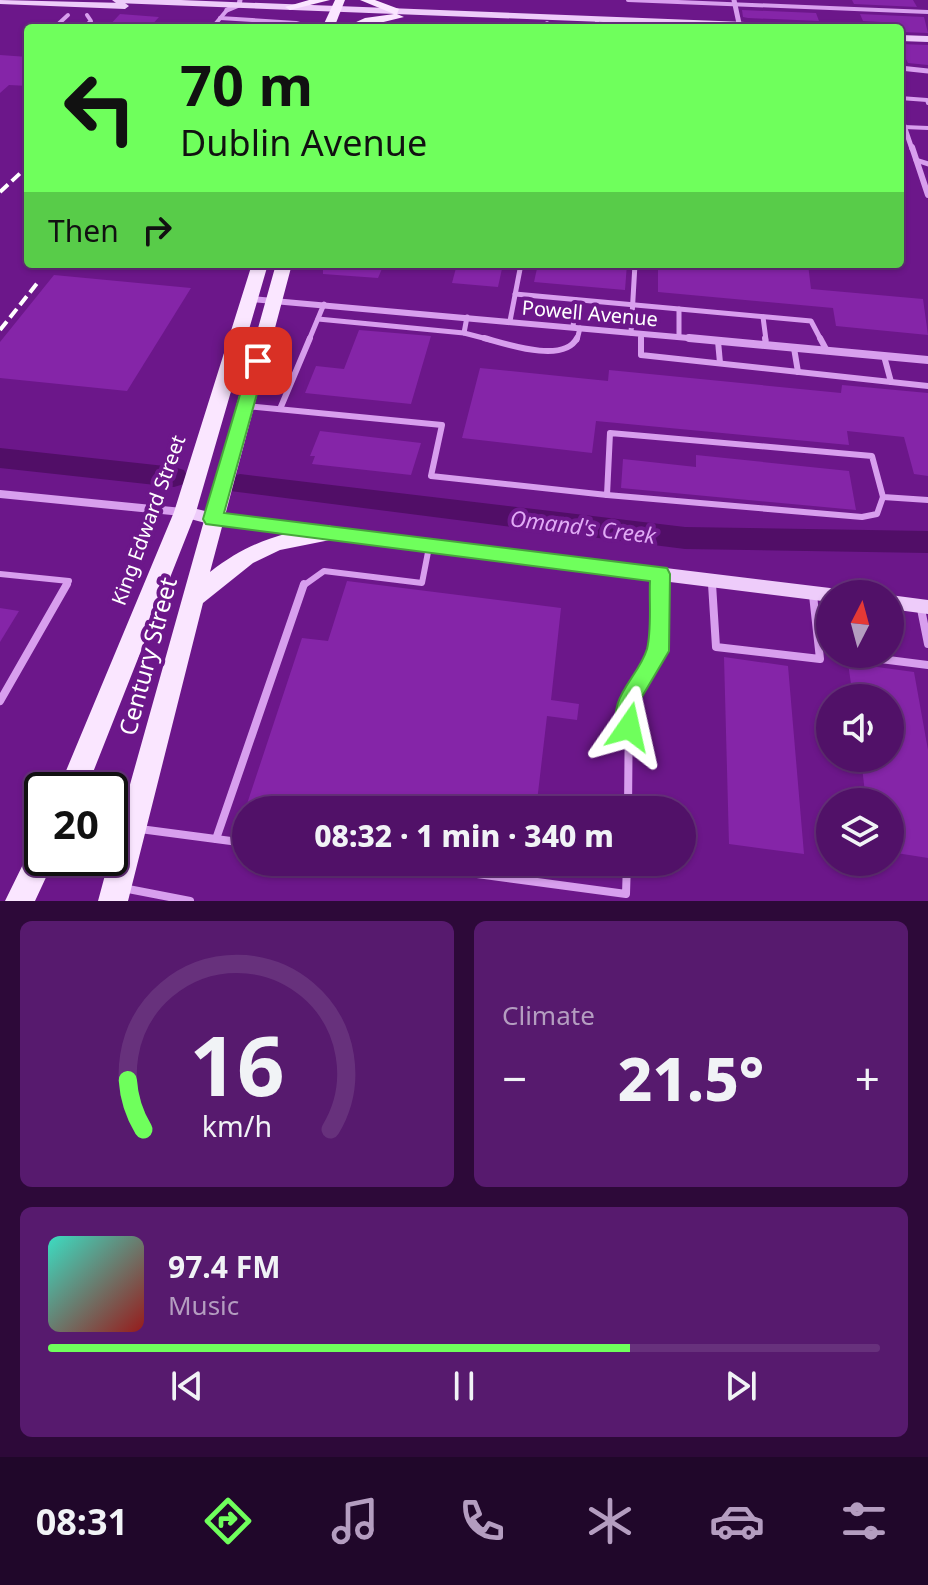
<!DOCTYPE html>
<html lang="en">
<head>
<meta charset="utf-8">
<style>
  body { margin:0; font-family:"Noto Sans",sans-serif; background:#571a6e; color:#f1f3f6; height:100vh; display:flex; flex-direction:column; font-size:30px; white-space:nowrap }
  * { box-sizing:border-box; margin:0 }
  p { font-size:26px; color:#b49dc0 }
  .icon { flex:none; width:44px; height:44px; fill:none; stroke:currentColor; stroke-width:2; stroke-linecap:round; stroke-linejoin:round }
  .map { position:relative; height:901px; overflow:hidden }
  .panel { display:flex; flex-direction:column; gap:20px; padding:20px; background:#2d0939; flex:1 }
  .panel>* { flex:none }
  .banner { position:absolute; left:24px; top:24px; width:880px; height:244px; border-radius:8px; box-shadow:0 2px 6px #0004,0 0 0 2px #67317c; background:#6fff5c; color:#111; overflow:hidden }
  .needle { width:52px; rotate:6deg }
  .fabs { position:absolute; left:816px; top:580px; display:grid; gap:16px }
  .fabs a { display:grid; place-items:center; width:88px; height:88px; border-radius:50%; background:#511168; box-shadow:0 2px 6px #0004,0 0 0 2px #67317c; font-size:40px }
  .speed { position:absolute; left:24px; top:772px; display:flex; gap:16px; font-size:40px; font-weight:700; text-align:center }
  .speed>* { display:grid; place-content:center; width:104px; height:104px; border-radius:50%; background:#511168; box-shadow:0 2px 6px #0004,0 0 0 2px #67317c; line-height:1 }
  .speed .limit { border:4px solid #111; border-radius:12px; background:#fff; color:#111 }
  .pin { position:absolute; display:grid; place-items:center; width:68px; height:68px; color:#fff; margin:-34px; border-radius:16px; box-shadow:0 4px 12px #0006 }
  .me { position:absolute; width:88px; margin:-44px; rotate:11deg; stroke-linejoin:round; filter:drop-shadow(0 0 6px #0008) }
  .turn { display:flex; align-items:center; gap:28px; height:168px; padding:0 24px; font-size:36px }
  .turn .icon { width:104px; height:104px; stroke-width:2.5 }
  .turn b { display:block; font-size:56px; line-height:68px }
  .then { display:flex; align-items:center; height:76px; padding:0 24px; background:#0003; gap:16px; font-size:30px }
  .big { font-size:60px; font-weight:800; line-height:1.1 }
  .panel .card { flex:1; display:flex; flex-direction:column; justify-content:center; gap:12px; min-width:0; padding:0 28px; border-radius:12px; background:#571a6e }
  .panel .dial { align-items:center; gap:0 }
  .dial svg { height:208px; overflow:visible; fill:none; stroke:#67317c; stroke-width:7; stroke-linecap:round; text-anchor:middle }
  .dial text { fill:#f1f3f6; stroke:none }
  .song { display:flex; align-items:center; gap:24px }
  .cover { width:96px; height:96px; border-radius:12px; background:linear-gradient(135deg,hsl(170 70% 55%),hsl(0 70% 35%)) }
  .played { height:8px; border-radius:4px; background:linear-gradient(90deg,#6fff5c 70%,#67317c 70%) }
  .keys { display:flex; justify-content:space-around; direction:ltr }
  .heat { display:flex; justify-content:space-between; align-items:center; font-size:44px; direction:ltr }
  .panel .tiles { flex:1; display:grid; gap:20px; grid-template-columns:1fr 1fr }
  .card:last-child { grid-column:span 2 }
  .trip { position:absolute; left:232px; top:796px; width:464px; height:80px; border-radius:40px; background:#511168; box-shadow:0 2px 6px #0004,0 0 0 2px #67317c; font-weight:800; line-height:80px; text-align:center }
  .tab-bar { display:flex; height:128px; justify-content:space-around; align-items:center; background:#20072a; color:#b49dc0 }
  .tab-bar .icon { width:56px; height:56px }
  .tab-bar .current { color:#6fff5c }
  .tab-bar b { font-size:36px; color:#f1f3f6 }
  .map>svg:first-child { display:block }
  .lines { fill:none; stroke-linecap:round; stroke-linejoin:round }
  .river { fill:#510e67; fill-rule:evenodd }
  .building { fill:#8525a8 }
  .lane-far3 { stroke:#d89fee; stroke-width:4 }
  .lane-far2 { stroke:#d89fee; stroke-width:5 }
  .lane-far1 { stroke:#d89fee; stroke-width:6 }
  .lane { stroke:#d89fee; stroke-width:8 }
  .street-far2 { stroke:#d89fee; stroke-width:5 }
  .street-far1 { stroke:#d89fee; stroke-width:6 }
  .street { stroke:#d89fee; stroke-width:8 }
  .secondary { fill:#eeccfa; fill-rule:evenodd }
  .primary { fill:#fae6ff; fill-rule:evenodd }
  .rail { stroke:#fff; stroke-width:4; stroke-dasharray:11 5; stroke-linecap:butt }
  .route { fill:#6fff5c; stroke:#48a63c; stroke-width:2 }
  .labels { text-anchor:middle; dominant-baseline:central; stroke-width:8; stroke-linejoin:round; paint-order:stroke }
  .street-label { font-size:20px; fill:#fff; stroke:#6c178a }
  .water-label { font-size:22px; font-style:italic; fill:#e1abf6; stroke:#6c178a }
  .near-street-label { font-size:24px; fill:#fff; stroke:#6c178a }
</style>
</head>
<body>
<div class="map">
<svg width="928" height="901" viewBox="0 0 928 901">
  <rect width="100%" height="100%" fill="#6c178a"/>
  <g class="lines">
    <!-- river -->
    <g class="river">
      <path d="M0,448L174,467L184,470L188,477L184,484L174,487L0,468Z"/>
      <path d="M240,474L685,527L928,531V553L685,549L230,491L226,484L230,477Z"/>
    </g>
  </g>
  <!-- building -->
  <g class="building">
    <path d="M852,0H913L917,7L854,4Z"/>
    <path d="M742,10L816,13L819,21L748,18L743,17Z"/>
    <path d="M120,14L159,17L149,28H107Z"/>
    <path d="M860,14L924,17L928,33L900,32V23L863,21Z"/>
    <path d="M900,44L928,45V65L908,63L903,53L900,52Z"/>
    <path d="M0,55L28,57V86L9,85L0,93Z"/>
    <path d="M323,264H384L378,278L323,274Z"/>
    <path d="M457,264H503L498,287L452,283Z"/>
    <path d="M538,264H627L625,290L534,282Z"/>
    <path d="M658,264H808L811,289L923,299L928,335L836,326L833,308L658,292Z"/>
    <path d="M54,275L191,288L127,391L0,378V342Z"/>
    <path d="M359,330L431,336L411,404L305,393L316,366L344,369Z"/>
    <path d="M480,368L608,381L609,370L841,393L842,385L928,393V476L914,474L904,437L847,431L849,445L596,421L592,453L462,438Z"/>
    <path d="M320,431L421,443L411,475L312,464L315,456H310Z"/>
    <path d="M696,455L849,471L856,510L621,488L623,459L696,467Z"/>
    <path d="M347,581L561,608L551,700L579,704L577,720L547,716L536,810H245L302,638L328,641Z"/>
    <path d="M0,608L19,611L0,642Z"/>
    <path d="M724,657L788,666L804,854L729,844Z"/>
    <path d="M848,663L914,672L928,750V858L890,852V802H866L861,758H890V698H853Z"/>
  </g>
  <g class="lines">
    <!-- lane-far3 -->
    <g class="lane-far3">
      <path d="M628,0L928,12"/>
      <path d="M220,18L296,23L303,25L302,28"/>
      <path d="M597,19V28"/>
      <path d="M547,23V28"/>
      <path d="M54,28L68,15"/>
      <path d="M83,28L91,21L87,15"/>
      <path d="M212,28L227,10"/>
      <path d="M900,98L927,100L928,103"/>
      <path d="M904,127L928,128"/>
    </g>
    <!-- lane-far2 -->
    <g class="lane-far2">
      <path d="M916,160L928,164"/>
      <path d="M515,294L811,321L821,340"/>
      <path d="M679,309V337"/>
      <path d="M763,317L766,340"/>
      <path d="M318,319L464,333L467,317"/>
      <path d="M510,321L521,264"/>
      <path d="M573,327L576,300"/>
      <path d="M464,333L491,340"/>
      <path d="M631,333L635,264"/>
      <path d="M641,334V340"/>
      <path d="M309,340L324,304"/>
      <path d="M577,340L580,328"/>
    </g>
    <!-- lane-far1 -->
    <g class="lane-far1">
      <path d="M484,338C506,344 564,364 577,338"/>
      <path d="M641,338V355L928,386"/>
      <path d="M765,338L766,345"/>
      <path d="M820,338L827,351"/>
      <path d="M718,341L720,363"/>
      <path d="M794,348L798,372"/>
      <path d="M884,356L891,382"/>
      <path d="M246,406L442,425L431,476L607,495L610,433L872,456L883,497L928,500"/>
      <path d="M280,409L310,338"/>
      <path d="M607,495L862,517L877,514L883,497"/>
      <path d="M0,574L69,581L66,586"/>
      <path d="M712,580V586"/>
      <path d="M303,586L324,571L422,583L429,547"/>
      <path d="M660,586V574"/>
    </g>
    <!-- lane -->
    <g class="lane">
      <path d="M712,584L716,647L820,659L813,595"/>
      <path d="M921,609L928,644"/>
      <path d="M841,654L928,665"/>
      <path d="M0,701L67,584"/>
      <path d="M628,810L629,699L658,651L660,584"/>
      <path d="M140,829L246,843"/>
      <path d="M216,839L304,584"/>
      <path d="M388,862L626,894L627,862"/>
      <path d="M123,888L190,901"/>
    </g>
    <!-- street-far2 -->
    <g class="street-far2">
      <path d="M734,0L740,28"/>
      <path d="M227,10L239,5L240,0"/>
      <path d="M900,68L928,71"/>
      <path d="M900,114L912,149"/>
    </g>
    <!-- street-far1 -->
    <g class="street-far1">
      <path d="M912,147L928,195"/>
      <path d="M250,299L711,340"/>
    </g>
    <!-- street -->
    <g class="street">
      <path d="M689,338L928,360"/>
      <path d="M0,494L182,512"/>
    </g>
    <!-- secondary -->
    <g class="secondary">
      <path d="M0,0L125,3L129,6L125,9L0,4Z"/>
      <path d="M112,0H181L823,25L828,28H755L116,3Z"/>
      <path d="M900,35L928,36V42L900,41Z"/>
      <path d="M185,506L213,513L830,588L837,590L839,594H830V602L213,525L179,516L176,512L179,508Z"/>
      <path d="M890,595L928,600V614L890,609Z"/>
    </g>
    <!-- primary -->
    <g class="primary">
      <path d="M309,0H330L290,10L285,7Z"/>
      <path d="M335,0H345L334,28H322Z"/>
      <path d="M360,0H375L399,9L397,14L404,17L359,28H343L365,18L394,14Z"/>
      <path d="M252,264H268L196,512L86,790H58L174,512Z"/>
      <path d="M276,264H292L210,572C250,541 279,534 327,525L335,527L338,533L335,539L280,550L253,563L203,603L128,901H98L115,838L110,837V811L122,813Z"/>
      <path d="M42,842V858H55L35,901H5L32,846Z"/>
    </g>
    <!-- rail -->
    <g class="rail">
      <path d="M0,192L28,166"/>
      <path d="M0,330L39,281"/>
    </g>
  </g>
  <!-- route -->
  <path class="route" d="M258,356L266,361L224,513L667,568L670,574L669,651L640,700V727L637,734L629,737L620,734C604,699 638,679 647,649C652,629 649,601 650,581L206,524L203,519L250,361Z"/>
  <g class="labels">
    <!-- street labels -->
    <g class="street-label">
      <text transform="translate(590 313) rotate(5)">Powell Avenue</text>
      <text transform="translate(148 520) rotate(-70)">King Edward Street</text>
    </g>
    <!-- water labels -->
    <g class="water-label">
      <text transform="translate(583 526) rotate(7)">Omand's Creek</text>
    </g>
    <!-- near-street labels -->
    <g class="near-street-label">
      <text transform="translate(147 656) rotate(-75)">Century Street</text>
    </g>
  </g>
</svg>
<div class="fabs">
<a><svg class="needle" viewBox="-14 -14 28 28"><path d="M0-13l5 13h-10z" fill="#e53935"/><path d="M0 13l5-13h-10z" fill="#b49dc0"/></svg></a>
<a><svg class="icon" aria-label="sound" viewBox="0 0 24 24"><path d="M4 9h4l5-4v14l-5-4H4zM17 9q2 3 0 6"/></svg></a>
<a><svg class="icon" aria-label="layers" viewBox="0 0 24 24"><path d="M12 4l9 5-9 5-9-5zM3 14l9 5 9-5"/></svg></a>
</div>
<div class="speed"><div class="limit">20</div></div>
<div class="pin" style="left:258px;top:361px;background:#d93025"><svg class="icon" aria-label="arrive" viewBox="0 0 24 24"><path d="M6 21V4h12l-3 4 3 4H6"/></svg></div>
<svg class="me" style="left:629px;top:727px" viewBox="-20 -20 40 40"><path d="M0-17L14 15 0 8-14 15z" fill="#6fff5c" stroke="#fff" stroke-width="4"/></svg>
<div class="trip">08:32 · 1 min · 340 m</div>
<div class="banner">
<div class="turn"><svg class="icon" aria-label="left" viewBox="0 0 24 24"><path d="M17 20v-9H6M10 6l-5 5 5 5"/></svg><div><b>70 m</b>Dublin Avenue</div></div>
<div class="then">Then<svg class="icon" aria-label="right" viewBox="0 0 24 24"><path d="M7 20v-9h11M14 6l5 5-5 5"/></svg></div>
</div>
</div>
<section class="panel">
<div class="tiles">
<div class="card dial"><svg viewBox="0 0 100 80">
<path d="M14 69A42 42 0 1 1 86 69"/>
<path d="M14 69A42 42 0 0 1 8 50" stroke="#6fff5c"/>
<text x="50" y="56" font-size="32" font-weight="700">16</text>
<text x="50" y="72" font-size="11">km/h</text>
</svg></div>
<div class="card"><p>Climate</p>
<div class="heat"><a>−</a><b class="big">21.5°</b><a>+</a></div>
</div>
<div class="card">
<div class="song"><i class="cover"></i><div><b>97.4 FM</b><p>Music</p></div></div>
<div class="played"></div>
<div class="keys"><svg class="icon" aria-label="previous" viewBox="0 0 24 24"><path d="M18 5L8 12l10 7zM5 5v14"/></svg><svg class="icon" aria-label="pause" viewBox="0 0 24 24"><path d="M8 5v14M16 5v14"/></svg><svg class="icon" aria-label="next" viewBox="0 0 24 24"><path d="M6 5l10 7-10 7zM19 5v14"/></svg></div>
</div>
</div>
</section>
<nav class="tab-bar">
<b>08:31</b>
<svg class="icon current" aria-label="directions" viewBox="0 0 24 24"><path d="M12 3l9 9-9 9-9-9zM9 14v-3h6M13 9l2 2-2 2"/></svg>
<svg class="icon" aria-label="music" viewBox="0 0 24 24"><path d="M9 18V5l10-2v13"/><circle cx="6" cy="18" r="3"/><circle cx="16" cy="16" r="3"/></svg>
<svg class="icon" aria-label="phone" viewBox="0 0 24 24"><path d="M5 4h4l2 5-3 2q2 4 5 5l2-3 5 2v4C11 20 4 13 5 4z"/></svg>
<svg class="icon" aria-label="climate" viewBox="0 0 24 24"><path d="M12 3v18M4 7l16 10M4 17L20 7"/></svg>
<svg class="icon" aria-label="car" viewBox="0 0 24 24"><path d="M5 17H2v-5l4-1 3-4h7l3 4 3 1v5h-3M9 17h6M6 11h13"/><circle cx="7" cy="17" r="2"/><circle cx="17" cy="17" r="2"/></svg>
<svg class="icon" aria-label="filters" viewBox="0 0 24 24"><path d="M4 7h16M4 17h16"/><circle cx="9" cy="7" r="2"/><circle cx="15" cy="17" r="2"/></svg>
</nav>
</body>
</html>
